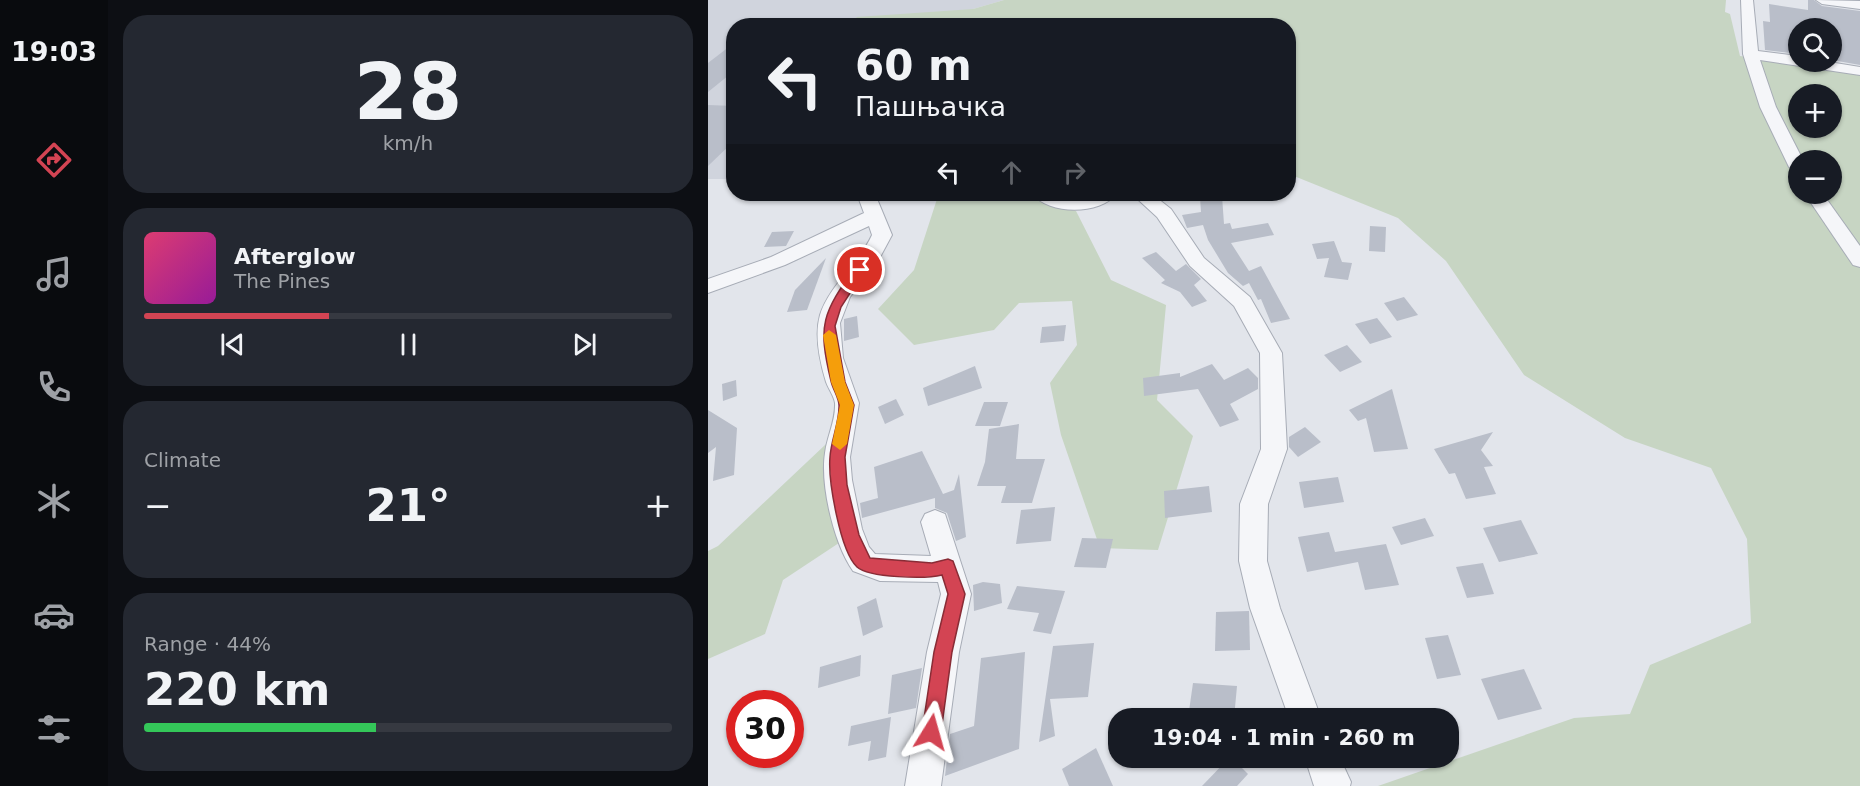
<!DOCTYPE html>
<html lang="en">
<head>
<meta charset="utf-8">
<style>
  body { margin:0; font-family:"DejaVu Sans",sans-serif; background:#242831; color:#f1f3f6; height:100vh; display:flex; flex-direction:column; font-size:22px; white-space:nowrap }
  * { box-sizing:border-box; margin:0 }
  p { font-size:20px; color:#9ea1a6 }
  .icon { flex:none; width:33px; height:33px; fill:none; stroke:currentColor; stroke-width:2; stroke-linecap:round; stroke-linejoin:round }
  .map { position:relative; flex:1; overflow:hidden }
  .sheet { display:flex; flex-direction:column; gap:15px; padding:15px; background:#0d0f14; width:600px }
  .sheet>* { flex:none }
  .guide { position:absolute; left:18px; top:18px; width:570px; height:183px; border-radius:24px; box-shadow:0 2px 4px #0004; background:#171b24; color:#f1f3f6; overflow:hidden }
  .tools { position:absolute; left:1080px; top:18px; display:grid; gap:12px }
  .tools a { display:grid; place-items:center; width:54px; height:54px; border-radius:50%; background:#171b24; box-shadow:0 2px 4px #0004; font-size:30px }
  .speed { position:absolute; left:18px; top:690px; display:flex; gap:12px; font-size:30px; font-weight:700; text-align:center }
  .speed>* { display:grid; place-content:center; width:78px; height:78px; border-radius:50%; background:#171b24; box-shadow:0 2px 4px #0004; line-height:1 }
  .speed .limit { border:9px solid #d22; background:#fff; color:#111 }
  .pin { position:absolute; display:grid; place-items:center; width:51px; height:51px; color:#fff; margin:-26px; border:3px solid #fff; border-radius:50%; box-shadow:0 2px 6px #0007 }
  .me { position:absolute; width:66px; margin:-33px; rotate:8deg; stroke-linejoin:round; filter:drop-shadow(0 0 4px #0008) }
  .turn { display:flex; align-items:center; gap:21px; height:126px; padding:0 30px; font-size:27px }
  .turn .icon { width:78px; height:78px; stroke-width:2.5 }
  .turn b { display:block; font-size:42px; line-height:51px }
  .lanes { display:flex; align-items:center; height:57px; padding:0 30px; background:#0003; justify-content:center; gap:30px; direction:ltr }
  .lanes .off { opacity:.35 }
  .big { font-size:45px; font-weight:700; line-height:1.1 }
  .sheet .widget { flex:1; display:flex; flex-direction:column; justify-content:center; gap:9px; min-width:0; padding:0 21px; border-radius:24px; background:#242831 }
  .sheet .dial { align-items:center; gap:0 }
  .dial b { font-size:78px; line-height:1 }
  .song { display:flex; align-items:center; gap:18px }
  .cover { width:72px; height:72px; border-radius:9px; background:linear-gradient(135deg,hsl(340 70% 55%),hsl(300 70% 35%)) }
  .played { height:6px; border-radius:3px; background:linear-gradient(90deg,#d34453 35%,#363941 35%) }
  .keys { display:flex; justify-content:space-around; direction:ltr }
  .heat { display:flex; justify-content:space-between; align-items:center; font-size:33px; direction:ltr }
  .charge { height:9px; border-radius:4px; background:linear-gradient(90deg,#34c759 44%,#363941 0) }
  .trip { position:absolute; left:400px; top:708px; width:351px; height:60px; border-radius:24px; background:#171b24; box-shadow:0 2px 4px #0004; font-weight:700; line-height:60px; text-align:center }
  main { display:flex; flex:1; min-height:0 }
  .tab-bar { display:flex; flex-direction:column; width:108px; justify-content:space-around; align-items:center; background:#090b0e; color:#9ea1a6 }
  .tab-bar .icon { width:42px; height:42px }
  .tab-bar .selected { color:#d34453 }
  .tab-bar b { font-size:27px; color:#f1f3f6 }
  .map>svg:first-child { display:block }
  .built { fill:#d0d4dd }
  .green { fill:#c7d5c3; fill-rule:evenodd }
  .building { fill:#b9bec9 }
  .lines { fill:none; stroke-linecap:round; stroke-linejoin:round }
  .minor-casing { stroke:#a7acb6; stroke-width:2 }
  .minor { fill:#f5f6f9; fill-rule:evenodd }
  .route { fill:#d34453; stroke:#892c36; stroke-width:1.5 }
  .slow { fill:#f59e0b }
</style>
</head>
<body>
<main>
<nav class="tab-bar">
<b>19:03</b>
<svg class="icon selected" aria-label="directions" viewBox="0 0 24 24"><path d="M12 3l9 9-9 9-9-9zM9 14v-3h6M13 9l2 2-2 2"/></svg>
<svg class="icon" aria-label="music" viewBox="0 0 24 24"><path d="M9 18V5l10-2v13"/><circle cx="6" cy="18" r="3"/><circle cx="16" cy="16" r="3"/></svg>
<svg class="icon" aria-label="phone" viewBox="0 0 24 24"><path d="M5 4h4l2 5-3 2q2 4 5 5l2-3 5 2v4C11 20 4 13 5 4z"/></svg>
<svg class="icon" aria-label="climate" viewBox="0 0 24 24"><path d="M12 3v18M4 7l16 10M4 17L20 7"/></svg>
<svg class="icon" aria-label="car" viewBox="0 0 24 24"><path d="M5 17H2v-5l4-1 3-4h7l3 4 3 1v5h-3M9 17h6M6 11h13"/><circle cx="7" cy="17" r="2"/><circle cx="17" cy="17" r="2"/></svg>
<svg class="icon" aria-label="filters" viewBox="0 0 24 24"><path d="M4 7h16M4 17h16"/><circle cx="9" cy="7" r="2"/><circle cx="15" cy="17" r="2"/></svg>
</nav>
<section class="sheet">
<div class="widget dial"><b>28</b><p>km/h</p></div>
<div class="widget">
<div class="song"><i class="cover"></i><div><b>Afterglow</b><p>The Pines</p></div></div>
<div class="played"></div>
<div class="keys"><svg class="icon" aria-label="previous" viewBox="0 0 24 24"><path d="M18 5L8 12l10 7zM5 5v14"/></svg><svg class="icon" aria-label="pause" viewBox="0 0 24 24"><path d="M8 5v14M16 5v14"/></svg><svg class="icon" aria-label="next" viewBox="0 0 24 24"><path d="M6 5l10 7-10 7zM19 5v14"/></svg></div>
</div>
<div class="widget"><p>Climate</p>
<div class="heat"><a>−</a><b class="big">21°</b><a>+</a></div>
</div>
<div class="widget"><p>Range · 44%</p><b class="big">220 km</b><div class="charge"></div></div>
</section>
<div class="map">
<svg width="1152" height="786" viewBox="0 0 1152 786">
  <rect width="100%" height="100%" fill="#e2e5eb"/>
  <!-- built -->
  <path class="built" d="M0,0H296L265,9L255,25L26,26L25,179H0Z"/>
  <!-- green -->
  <g class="green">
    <path d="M296,0H1018L1017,12L1022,14L1032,56L1152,74V786H670L866,718L922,714L942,665L1043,623L1039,539L1003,468L917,438L816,375L738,261L690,218L581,174L580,26H140L149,17L265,9ZM1090,94H1124V128H1090ZM1090,160H1124V194H1090Z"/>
    <path d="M274,194H315L368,211L403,280L458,305L449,400L485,436L450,550L392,548L353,435L342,383L369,345L364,301L311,303L286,330L206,345L170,309L206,270L229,199Z"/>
    <path d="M135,428L143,535L75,580L57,634L0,659V551L10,546Z"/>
  </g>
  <!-- building -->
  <g class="building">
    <path d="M1100,0H1106L1114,6L1152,11V65L1124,60V28H1090V54L1057,50L1055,21L1062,22L1061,4L1100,10Z"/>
    <path d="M26,43V71L0,92V63Z"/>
    <path d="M0,105L26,106V141L0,166Z"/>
    <path d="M514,196L516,224L522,223L524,229L560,223L566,235L523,243L541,271L553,266L582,319L563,323L553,299L550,300L541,283L535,286L520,273L500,240L495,225L479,228L474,215L493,212L492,198Z"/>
    <path d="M662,226L678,227L677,252L661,251Z"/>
    <path d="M86,231L78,246L56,247L64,232Z"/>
    <path d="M626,241L634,262L644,263L640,280L616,277L621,258L609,259L604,244Z"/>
    <path d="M448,252L468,271L478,264L493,279L486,285L499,301L484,307L472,292L453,283L457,280L434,258Z"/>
    <path d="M118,258L99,310L79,312L87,290Z"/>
    <path d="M696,297L710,315L689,321L676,303Z"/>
    <path d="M149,316L151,337L136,341V319Z"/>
    <path d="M669,318L684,337L662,344L647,324Z"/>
    <path d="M358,325L356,341L332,343L334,327Z"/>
    <path d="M639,345L654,362L632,372L616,355Z"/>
    <path d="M504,364L516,380L540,368L550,378V389L522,404L531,420L512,427L490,389L436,396L435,378L472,373V377Z"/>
    <path d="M267,366L274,388L220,406L215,388Z"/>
    <path d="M28,380L29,396L15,401L14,384Z"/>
    <path d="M684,389L700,449L666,452L658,418L650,421L641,410Z"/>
    <path d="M188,399L196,415L177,424L170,407Z"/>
    <path d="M276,402H300L292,426H267Z"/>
    <path d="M0,410L29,428L26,475L5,481L8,447L0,453Z"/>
    <path d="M311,424L308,459H337L324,503H293L298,486H269L277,462L281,429Z"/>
    <path d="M597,427L613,442L590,457L581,447V437Z"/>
    <path d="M785,432L773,450L785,466L776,467L788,494L758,499L747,473L741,474L726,449Z"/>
    <path d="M214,451L235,494L246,490L251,474L258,537L248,541L239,513L227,508V498L154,518L152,503L170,498L166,467Z"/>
    <path d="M630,477L636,502L596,508L591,482Z"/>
    <path d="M501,486L504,512L457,518L456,491Z"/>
    <path d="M347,507L343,541L308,544L313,510Z"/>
    <path d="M717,518L726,536L693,545L684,527Z"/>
    <path d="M813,520L830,554L791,562L775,528Z"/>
    <path d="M621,532L627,552L678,544L691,585L657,590L650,562L599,572L590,537Z"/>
    <path d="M374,538L405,539L398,568L366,567Z"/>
    <path d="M775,563L786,594L759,598L748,567Z"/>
    <path d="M275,582L292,584L294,603L266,611L265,585Z"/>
    <path d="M309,586L357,591L343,634L325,631L331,613L299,609Z"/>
    <path d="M168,598L175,627L155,636L149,607Z"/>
    <path d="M541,611L542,650L507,651L508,612Z"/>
    <path d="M740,635L753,675L729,679L717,638Z"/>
    <path d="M386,643L380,697L342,699L347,736L331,742L345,646Z"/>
    <path d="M317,652L311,749L237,776L242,734L266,726L273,658Z"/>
    <path d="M153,655L152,676L110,688L112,667Z"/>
    <path d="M214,668L208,708L180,714L184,675Z"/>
    <path d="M816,669L834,709L790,720L773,679Z"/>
    <path d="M485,683L529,686L526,718H480Z"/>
    <path d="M183,717L178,757L160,761L163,741L140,746L143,726Z"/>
    <path d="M388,748L405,786H361L354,769Z"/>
    <path d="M521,758H524L540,774L529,786H494Z"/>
  </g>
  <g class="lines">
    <!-- minor casing -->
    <g class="minor-casing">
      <g id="minor">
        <path d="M1033,0H1045L1050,51L1090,56V62H1121L1152,67V75L1052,60L1068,107L1095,160H1090V172L1081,167L1052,107L1035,54Z"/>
        <path d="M1108,0L1152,1V9L1114,4Z"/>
        <path d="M149,194H167L184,235L170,261L142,297L132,323L135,358L151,403L142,457L144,480L154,529L161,547L167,554L223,556L213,522L217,514L227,510L237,514L263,594L251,652L233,786H197L219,652L233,594L230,582L172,581L145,571C126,544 112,485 117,453C119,436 128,420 127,403C126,396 121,390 118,382C112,362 106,336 112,315C122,284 151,264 164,235L161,226L77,265L0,293V279L63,257L156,213Z"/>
        <path d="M325,194C341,192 352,200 366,199C382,198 392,192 408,194C393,215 340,215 325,194Z"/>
        <path d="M424,194H444L463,209L496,258L542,297L574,353L579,449L560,504L559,561L572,608L613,718H581L542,608L531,561L532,504L553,449L552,353L526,306L482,266L449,217Z"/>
        <path d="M1097,194H1115L1152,246V267L1145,265Z"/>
        <path d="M597,758H632L643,782L642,786H606Z"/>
      </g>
    </g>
    <!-- minor -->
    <use href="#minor" class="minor"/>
  </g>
  <!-- route -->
  <path class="route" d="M152,266L157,270L133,307L127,326L137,382L146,405L137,457L139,485L151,535L162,558L224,563L240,559L245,561L257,594L244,652L233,732L230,739L223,742L217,739L214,732L226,652L240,594L234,575C218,579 161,578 149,567C132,551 120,480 122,457C123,440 131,424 131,407C132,399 125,390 123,381C109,323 115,314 147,267Z"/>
  <!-- slow -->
  <path class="slow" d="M121,330L128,335L137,382L146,405L139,444L132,450L124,444L132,405L123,382L115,335Z"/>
</svg>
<div class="tools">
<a><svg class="icon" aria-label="search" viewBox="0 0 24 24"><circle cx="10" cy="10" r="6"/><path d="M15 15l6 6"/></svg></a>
<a>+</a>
<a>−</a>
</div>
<div class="speed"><div class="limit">30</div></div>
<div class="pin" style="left:152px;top:270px;background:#d93025"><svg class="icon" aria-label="arrive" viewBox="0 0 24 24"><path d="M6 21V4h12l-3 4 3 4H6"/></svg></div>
<svg class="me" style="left:223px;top:732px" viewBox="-20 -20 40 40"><path d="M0-17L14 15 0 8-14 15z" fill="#d34453" stroke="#fff" stroke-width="4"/></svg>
<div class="trip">19:04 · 1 min · 260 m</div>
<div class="guide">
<div class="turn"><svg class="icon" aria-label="left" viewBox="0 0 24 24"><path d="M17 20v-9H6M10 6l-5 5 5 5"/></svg><div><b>60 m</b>Пашњачка</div></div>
<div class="lanes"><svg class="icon" aria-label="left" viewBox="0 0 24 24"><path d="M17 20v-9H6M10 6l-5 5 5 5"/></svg><svg class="icon off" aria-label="ahead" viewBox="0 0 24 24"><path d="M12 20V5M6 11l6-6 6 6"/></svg><svg class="icon off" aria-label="right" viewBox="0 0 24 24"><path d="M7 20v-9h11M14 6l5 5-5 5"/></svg></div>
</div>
</div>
</main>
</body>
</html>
